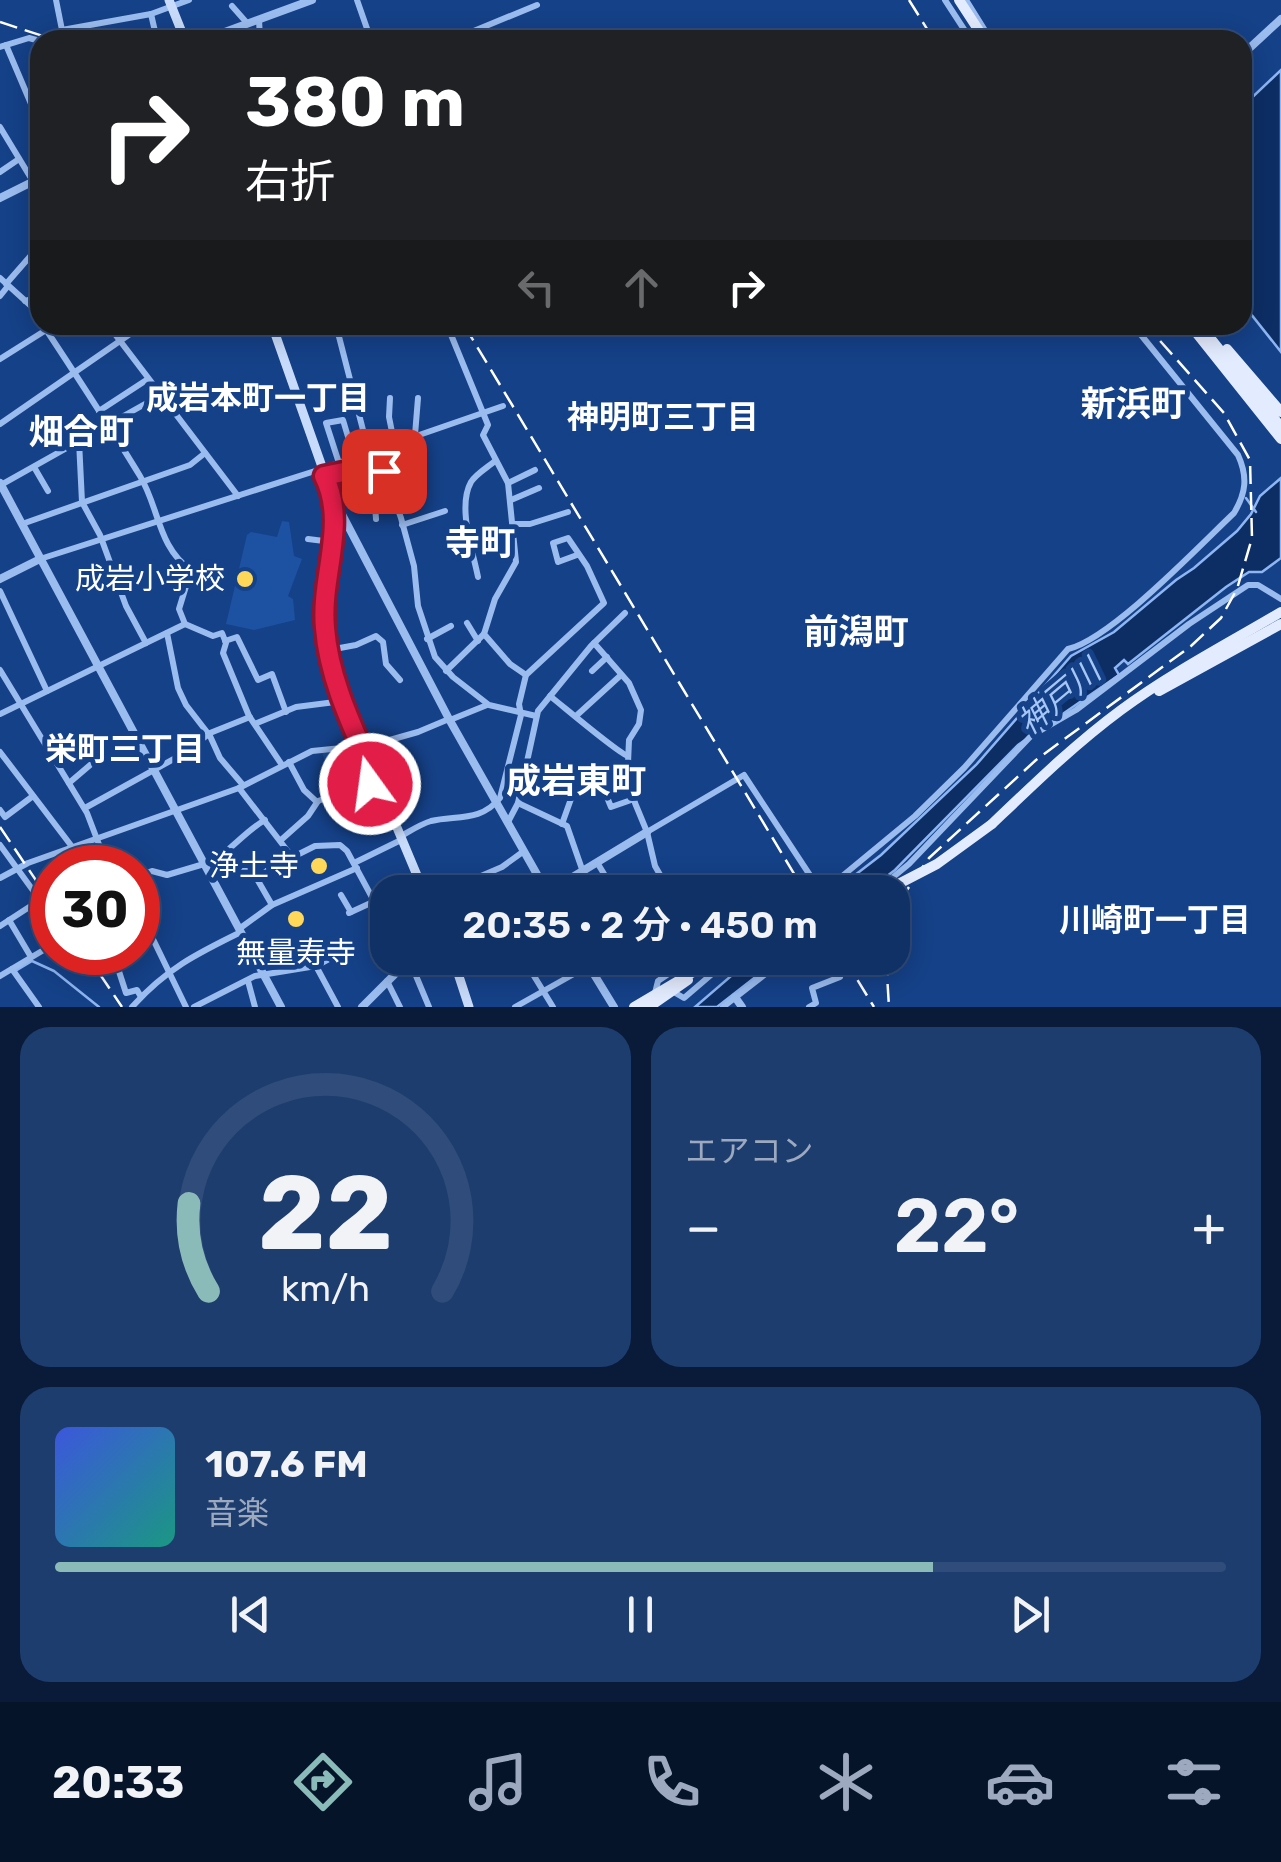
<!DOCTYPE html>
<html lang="ja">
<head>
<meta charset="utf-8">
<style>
  body { margin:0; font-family:Rubik,"Noto Sans JP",sans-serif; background:#1e3d6f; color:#f1f3f6; height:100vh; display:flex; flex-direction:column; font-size:38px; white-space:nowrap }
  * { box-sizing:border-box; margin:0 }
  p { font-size:32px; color:#9ca9bf }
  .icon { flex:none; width:55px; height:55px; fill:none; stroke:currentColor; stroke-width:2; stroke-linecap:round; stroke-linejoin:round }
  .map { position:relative; height:1007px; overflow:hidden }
  .drawer { display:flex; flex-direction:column; gap:20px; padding:20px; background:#091b38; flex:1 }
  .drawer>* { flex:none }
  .guide { position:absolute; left:30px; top:30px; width:1222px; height:305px; border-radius:30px; box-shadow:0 5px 25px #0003,0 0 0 2px #304c7a; background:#202124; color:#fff; overflow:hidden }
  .speed { position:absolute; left:30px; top:845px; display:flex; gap:20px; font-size:50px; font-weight:700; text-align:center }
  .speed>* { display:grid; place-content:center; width:130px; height:130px; border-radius:50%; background:#103166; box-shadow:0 5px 25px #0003,0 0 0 2px #304c7a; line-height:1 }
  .speed .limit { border:15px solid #d22; background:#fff; color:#111 }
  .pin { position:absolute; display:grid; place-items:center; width:85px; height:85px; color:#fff; margin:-42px; border-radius:20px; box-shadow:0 5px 15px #0006 }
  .me { position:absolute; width:110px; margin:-55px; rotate:346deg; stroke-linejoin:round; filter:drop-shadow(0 0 8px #0008) }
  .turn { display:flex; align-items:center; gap:35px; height:210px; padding:0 50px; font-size:45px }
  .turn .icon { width:130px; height:130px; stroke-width:2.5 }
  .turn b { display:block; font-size:70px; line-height:85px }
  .lanes { display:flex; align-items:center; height:95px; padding:0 50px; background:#0003; justify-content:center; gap:50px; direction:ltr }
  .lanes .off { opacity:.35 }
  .big { font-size:75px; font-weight:600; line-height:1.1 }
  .drawer .tile { flex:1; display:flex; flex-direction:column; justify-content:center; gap:15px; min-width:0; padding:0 35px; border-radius:30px; background:#1e3d6f }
  .drawer .dial { align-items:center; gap:0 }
  .dial svg { height:260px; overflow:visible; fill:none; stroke:#304c7a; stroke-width:7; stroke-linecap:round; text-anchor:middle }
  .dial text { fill:#f1f3f6; stroke:none }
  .song { display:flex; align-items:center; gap:30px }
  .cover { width:120px; height:120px; border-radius:15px; background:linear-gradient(135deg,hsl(230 70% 55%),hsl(170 70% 35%)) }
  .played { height:10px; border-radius:5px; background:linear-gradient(90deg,#8bbbb9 75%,#304c7a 75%) }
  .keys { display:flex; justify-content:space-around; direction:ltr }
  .heat { display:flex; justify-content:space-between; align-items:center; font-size:55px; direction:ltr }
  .drawer .tiles { flex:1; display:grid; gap:20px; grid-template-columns:1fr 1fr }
  .tile:last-child { grid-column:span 2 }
  .trip { position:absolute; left:370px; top:875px; width:540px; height:100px; border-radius:30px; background:#103166; box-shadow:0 5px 25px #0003,0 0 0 2px #304c7a; font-weight:600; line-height:100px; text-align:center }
  .tabs { display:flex; height:160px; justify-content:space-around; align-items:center; background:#061429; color:#9ca9bf }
  .tabs .icon { width:70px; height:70px }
  .tabs .on { color:#8bbbb9 }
  .tabs b { font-size:45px; color:#f1f3f6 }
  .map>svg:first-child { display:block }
  .green { fill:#1d52a2 }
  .water { fill:#0d2e65; stroke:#8db6f2; stroke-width:2.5 }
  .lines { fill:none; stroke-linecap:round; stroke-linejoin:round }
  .stream { stroke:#8db6f2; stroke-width:2.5 }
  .minor { stroke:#9bbcef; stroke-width:6 }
  .tertiary { stroke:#9bbcef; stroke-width:8 }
  .secondary { stroke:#c8dbfa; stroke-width:9 }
  .primary { stroke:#e3ecff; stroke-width:10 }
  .rail { stroke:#fff; stroke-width:2.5; stroke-dasharray:18 8; stroke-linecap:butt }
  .primary-bridge { stroke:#e3ecff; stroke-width:10 }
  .route-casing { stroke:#92132f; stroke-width:25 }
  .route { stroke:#e11d48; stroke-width:18 }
  .poi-dot { fill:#ffd859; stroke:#154188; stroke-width:4 }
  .labels { text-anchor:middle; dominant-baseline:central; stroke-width:10; stroke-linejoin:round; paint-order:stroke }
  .poi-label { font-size:30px; fill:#fff; stroke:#154188; text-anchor:end }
  .neighbourhood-label { font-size:32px; font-weight:bold; fill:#fff; stroke:#154188 }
  .water-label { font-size:32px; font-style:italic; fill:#a6c7f6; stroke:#154188 }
  .quarter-label { font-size:35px; font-weight:bold; fill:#fff; stroke:#154188 }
</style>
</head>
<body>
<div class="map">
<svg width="1281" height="1007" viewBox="0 0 1281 1007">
  <rect width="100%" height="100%" fill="#154188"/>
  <!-- green -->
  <g class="green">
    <path d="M282,521L289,522L294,556L302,559L288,596L293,599L295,620L254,630L226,624L247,535L251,532L277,537Z"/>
    <path d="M354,750L362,764L365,783L338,792L322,753Z"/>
    <path d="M279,933L288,952L296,948L299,954L304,952L306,955L343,940V951L315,964L285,970L279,951L270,954L268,939Z"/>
  </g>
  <!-- water -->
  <g class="water">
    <path d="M1281,70V352L1243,304L1242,107Z"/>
    <path d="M1281,478V558L1262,572H1249L1226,587L1128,664L1124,660L1115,668L1119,675L1018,745L895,870L866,892H833L881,855L976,765L1071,656L1114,632L1176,580L1194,568L1237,531L1251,514L1260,496Z"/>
    <path d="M752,958H780L717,1007H695Z"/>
  </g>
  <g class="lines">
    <!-- stream -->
    <g class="stream">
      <path d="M1246,498L1256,512"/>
      <path d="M17,970L32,961L54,971L99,1007"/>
    </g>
    <!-- minor -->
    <g class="minor">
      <path d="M56,0L62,30L151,14L189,0"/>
      <path d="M357,0L371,40"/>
      <path d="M945,0L971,40"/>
      <path d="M966,0L991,40"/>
      <path d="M232,6L247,23"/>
      <path d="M151,14L157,40"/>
      <path d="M259,19L260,40"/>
      <path d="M452,40L537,5"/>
      <path d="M6,45L40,125"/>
      <path d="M0,47L29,38L40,41"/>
      <path d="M0,127L40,193"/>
      <path d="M0,172L19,159"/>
      <path d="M0,278L31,306L40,320"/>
      <path d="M6,284L40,245"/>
      <path d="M0,296L8,286"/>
      <path d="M25,301L40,296"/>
      <path d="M43,325C76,375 109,425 140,476C159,507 158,548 191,570L179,609L185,624L213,636L222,633L226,643L223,653L249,716L282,765"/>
      <path d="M108,325L238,496"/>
      <path d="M336,325L372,465L376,519"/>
      <path d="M447,325L488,425L483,435L508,483L516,562L495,599L484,634L510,664L526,675"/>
      <path d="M0,359L54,325"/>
      <path d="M390,398L389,417L394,442"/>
      <path d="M99,411L148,379"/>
      <path d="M0,424L143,325"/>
      <path d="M415,435L418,398"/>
      <path d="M79,441L82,502L100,535L126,606L146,643"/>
      <path d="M339,463L326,423L343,420L354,457"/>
      <path d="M34,467L48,491"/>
      <path d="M325,475L370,468L384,471L401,518L414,566L418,606L435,657L453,677L489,705L536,716"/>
      <path d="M508,483L535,470"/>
      <path d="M1,485L161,395"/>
      <path d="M511,500L539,488"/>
      <path d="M22,524L190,465L205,453"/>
      <path d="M513,524H530L568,512"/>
      <path d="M402,525L445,511"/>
      <path d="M308,539L332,542"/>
      <path d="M40,559L315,471L503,406"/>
      <path d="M478,577C473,551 457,507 471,482C476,474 488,467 495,461"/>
      <path d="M116,580L141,571"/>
      <path d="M0,591L47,691"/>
      <path d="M467,623L478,641"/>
      <path d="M167,633L178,688L186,705L210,736L220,758L243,785"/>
      <path d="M427,639L451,626"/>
      <path d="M225,641L237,637L258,680L272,674L286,712"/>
      <path d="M594,643L629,683L641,710L639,724L629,740L628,763L635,803L647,832L655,866L670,892"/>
      <path d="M329,650L356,645L376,636L383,642L386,664L400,680"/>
      <path d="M0,670L87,813L108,868"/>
      <path d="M446,671L484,634"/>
      <path d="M592,671L607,657"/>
      <path d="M550,696C564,707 619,754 628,756"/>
      <path d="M0,714L185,624"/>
      <path d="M576,716L621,675"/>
      <path d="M450,720L487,705"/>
      <path d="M257,723L296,707L343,701"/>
      <path d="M0,752L73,848"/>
      <path d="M289,762L304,790L317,802"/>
      <path d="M69,783L96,760"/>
      <path d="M602,785L611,807L634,799"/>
      <path d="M239,788L293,858"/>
      <path d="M518,803L567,826L583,872"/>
      <path d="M85,808L181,755L210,733L250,717"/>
      <path d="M0,810L5,817L33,796"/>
      <path d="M508,822L518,803L538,711L591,646L625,613"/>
      <path d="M562,824L572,796L632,775"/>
      <path d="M647,832L744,775L821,892"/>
      <path d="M401,836C410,831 421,824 431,821C456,815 481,822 500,798L521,715L519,704L526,675L604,603L587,566L568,538L553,543L558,562L577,555"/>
      <path d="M281,840L308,816L318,801L375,781"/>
      <path d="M0,845L40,900L0,926"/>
      <path d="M225,855L257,879L272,905"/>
      <path d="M354,863L401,840"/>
      <path d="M598,864L615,892"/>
      <path d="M205,866C229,854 242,833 265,820"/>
      <path d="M138,876L152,871L167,875L204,864"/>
      <path d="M481,876L502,867L524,851"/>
      <path d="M0,878L28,863L239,788L312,751L372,745L418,732L449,719"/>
      <path d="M257,879L269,869L315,846L340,845L347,851L374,901"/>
      <path d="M392,892L418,880"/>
      <path d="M823,892L915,816L964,768L1068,649C1111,639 1199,546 1234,513C1246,493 1248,477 1238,455L1133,325"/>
      <path d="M875,892L909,864L1031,736L1076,710L1189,624L1248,585H1258L1281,599"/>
      <path d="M341,895L351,912"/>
      <path d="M349,913L388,895"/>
      <path d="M9,920L31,957"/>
      <path d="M239,929L272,905L357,868"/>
      <path d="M138,940L151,935L186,1007"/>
      <path d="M118,952L114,956L126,993L137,990L141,997"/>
      <path d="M523,958L553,1007"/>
      <path d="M651,958L670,972"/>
      <path d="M409,959L429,1007"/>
      <path d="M316,966L338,1007"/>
      <path d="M12,969L39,1007"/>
      <path d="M0,976L52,945"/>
      <path d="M248,981L255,1007"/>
      <path d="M387,981L400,1007"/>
      <path d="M672,991L684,998L719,968L722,959"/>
      <path d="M655,993L658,981L692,958"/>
      <path d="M132,1007C166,969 196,954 241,932"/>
      <path d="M194,1007L255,976L316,966L351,947"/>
      <path d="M515,1007L588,966"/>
      <path d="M723,1007L786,958"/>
      <path d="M809,1007L816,1003L812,988L840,977"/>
    </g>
    <!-- tertiary -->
    <g class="tertiary">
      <path d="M203,40L312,0"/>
      <path d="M1242,55L1281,19"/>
      <path d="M0,198L40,178"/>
      <path d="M0,483L281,1007"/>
      <path d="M334,499L449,719L547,892"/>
      <path d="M0,579L40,559"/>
      <path d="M548,892L647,832"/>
      <path d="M584,958L614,1007"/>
      <path d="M735,997L742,1007"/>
      <path d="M362,1007L411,958"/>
    </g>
    <!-- secondary -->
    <g class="secondary">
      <path d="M169,0L185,40"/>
      <path d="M272,325L332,495L334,528L324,612L331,670L424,892"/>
      <path d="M453,958L469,1007"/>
    </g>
    <!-- primary -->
    <g class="primary">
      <path d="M959,0L985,40"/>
      <path d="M1190,325L1281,439"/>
      <path d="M1200,325L1281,427"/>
      <path d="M1227,349L1281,412"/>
      <path d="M1159,691L1281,624"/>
      <path d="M992,824C1034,784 1075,744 1121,710C1171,673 1227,644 1281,612"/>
      <path d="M634,1007L717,958"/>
      <path d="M649,1007L688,980"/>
    </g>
    <!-- rail -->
    <g class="rail">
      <path d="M909,0L934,40"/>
      <path d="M0,22L55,40"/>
      <path d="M464,325L805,892"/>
      <path d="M0,827L52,904"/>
      <path d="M892,927L900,900L929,858L1036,760L1191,646L1221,618L1237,589L1252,538L1250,460L1224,413L1146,325"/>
      <path d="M85,952L122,1007"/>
      <path d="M844,958L874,1007"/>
      <path d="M886,958L889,1007"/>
    </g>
    <!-- primary-bridge -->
    <g class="primary-bridge">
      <path d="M883,892L937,864L992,824"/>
      <path d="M714,963L725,958"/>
    </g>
  </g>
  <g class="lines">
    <!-- route casing -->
    <g class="route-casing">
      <path id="route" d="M370,784L376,781C355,732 329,681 325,628C320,576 348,524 324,476L358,469L384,471"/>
    </g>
    <!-- route -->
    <use href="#route" class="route"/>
  </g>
  <!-- markers -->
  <g class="poi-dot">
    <circle cx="245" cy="579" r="10"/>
    <circle cx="319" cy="866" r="10"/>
    <circle cx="296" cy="919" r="10"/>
  </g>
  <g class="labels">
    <!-- poi labels -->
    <g class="poi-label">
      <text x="225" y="579">成岩小学校</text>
      <text x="299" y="866">浄土寺</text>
      <text x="296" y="953" text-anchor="middle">無量寿寺</text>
    </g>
    <!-- neighbourhood labels -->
    <g class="neighbourhood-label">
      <text x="258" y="398">成岩本町一丁目</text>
      <text x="663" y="417">神明町三丁目</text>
      <text x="125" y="749">栄町三丁目</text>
      <text x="1155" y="920">川崎町一丁目</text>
    </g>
    <!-- water labels -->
    <g class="water-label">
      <text transform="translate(1059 697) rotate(-40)">神戸川</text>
    </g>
    <!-- quarter labels -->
    <g class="quarter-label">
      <text x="1133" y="404">新浜町</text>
      <text x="81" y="432">畑合町</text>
      <text x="480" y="543">寺町</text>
      <text x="856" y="632">前潟町</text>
      <text x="576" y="781">成岩東町</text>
    </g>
  </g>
</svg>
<div class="speed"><div class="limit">30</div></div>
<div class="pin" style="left:384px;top:471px;background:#d93025"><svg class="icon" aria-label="arrive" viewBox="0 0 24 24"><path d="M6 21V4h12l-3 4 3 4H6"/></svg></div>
<svg class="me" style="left:370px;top:784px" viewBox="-20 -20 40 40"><circle r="17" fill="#e11d48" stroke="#fff" stroke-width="3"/><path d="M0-11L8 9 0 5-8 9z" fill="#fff"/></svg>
<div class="trip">20:35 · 2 分 · 450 m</div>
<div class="guide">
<div class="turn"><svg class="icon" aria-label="right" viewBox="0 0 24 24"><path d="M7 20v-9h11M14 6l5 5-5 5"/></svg><div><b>380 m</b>右折</div></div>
<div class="lanes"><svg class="icon off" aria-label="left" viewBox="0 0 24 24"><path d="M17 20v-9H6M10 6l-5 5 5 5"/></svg><svg class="icon off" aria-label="ahead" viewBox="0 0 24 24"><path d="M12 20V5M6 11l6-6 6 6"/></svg><svg class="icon" aria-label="right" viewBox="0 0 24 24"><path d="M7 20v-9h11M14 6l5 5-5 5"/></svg></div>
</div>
</div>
<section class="drawer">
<div class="tiles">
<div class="tile dial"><svg viewBox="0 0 100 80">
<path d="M14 69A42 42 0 1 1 86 69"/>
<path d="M14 69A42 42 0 0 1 8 42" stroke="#8bbbb9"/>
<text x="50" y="56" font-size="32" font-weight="700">22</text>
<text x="50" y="72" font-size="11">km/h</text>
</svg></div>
<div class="tile"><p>エアコン</p>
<div class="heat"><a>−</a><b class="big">22°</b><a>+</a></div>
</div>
<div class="tile">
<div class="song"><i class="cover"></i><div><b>107.6 FM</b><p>音楽</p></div></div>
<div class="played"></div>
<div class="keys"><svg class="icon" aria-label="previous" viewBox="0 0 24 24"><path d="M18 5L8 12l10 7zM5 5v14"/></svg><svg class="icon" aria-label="pause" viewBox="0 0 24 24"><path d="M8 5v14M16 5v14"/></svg><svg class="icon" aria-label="next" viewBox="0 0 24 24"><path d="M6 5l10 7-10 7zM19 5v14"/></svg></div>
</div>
</div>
</section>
<nav class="tabs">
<b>20:33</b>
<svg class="icon on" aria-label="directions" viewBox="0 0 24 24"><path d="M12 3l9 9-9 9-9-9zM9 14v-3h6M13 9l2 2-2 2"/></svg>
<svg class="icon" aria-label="music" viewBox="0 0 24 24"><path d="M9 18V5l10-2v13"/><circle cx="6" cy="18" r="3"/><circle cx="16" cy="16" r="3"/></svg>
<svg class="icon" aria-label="phone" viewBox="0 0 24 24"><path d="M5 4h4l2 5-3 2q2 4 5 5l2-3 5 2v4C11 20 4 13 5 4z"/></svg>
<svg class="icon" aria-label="climate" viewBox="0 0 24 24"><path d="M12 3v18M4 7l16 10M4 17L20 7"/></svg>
<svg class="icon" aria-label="car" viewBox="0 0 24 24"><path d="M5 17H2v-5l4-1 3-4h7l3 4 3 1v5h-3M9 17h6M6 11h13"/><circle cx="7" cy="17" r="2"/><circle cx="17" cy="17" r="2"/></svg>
<svg class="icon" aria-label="filters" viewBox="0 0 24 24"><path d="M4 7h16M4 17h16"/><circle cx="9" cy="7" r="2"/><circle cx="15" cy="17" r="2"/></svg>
</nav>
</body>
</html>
